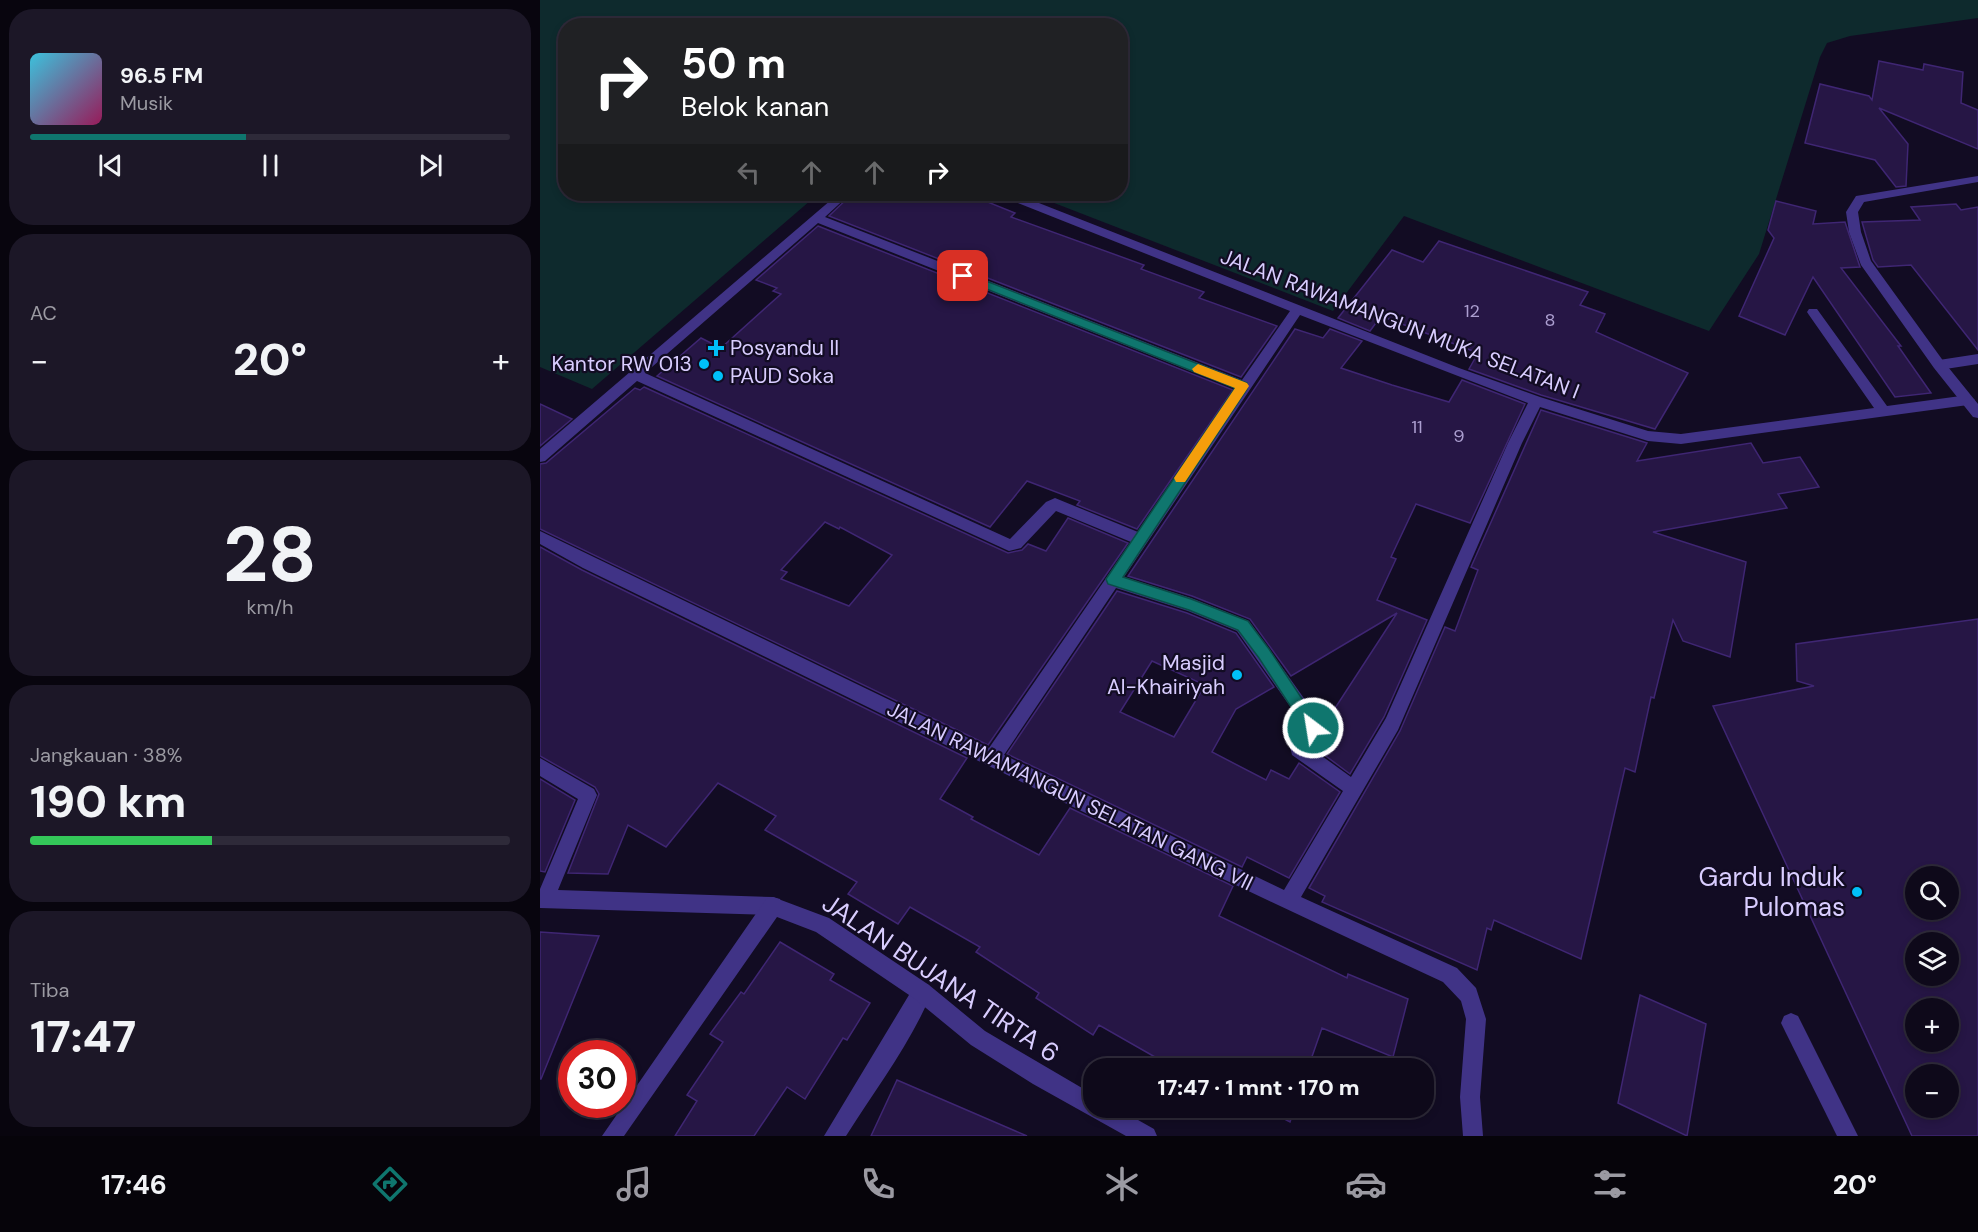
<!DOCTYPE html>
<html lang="id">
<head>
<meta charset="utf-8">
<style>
  body { margin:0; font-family:"DM Sans",sans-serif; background:#1c1727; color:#f1f3f6; height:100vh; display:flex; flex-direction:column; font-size:22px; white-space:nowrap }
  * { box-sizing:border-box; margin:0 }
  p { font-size:20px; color:#9b9aa2 }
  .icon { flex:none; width:33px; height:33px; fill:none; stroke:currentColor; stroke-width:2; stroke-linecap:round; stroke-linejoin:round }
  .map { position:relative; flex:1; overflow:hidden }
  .sheet { display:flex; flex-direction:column; gap:9px; padding:9px; background:#08050e; width:540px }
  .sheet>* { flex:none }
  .top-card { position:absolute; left:18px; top:18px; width:570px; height:183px; border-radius:24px; box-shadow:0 3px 9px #0003,0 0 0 2px #2e2a39; background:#202124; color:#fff; overflow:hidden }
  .fabs { position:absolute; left:1365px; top:866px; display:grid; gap:12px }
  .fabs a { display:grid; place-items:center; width:54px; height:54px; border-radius:50%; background:#0e091a; box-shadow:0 3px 9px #0003,0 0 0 2px #2e2a39; font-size:30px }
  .speed { position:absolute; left:18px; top:1040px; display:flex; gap:12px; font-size:30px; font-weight:700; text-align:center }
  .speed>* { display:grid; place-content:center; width:78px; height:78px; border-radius:50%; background:#0e091a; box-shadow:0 3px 9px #0003,0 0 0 2px #2e2a39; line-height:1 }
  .speed .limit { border:9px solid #d22; background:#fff; color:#111 }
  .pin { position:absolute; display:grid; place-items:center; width:51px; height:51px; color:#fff; margin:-26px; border-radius:12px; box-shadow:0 3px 9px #0006 }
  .me { position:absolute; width:66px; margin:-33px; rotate:329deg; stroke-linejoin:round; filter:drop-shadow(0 0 4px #0008) }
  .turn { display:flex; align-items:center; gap:21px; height:126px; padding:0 24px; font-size:27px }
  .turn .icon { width:78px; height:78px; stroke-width:2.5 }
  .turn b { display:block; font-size:42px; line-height:51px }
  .lanes { display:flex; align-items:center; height:57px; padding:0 24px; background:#0003; justify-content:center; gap:30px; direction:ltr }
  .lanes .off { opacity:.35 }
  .big { font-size:45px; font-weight:800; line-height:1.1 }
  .sheet .tile { flex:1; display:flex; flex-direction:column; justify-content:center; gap:9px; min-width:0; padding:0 21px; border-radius:24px; background:#1c1727 }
  .sheet .dial { align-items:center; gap:0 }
  .dial b { font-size:78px; line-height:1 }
  .song { display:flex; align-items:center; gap:18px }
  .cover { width:72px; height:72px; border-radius:9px; background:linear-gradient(135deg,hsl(190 70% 55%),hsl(330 70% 35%)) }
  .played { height:6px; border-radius:3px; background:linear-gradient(90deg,#0f766e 45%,#2e2a39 45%) }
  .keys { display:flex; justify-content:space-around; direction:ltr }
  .heat { display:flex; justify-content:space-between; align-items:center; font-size:33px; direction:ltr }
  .charge { height:9px; border-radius:4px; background:linear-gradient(90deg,#34c759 38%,#2e2a39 0) }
  .trip { position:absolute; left:543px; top:1058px; width:351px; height:60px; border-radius:24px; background:#0e091a; box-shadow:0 3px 9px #0003,0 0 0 2px #2e2a39; font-weight:800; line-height:60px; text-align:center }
  .menu { display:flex; height:96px; justify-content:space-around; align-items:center; background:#06040a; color:#9b9aa2 }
  .menu .icon { width:42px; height:42px }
  .menu .current { color:#0f766e }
  .menu b { font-size:27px; color:#f1f3f6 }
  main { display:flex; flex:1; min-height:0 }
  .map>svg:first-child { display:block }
  .green { fill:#0e2a2d }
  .building { fill:#261645; stroke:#3f2673; stroke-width:1.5; fill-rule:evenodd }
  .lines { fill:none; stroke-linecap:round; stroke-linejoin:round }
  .service { fill:#403386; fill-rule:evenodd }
  .minor { fill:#403386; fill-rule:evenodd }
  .tertiary { fill:#403386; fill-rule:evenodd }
  .route { fill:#0f766e; stroke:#0a4d48; stroke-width:1.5 }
  .slow { fill:#f59e0b }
  .poi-dot { fill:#00c0f8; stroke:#120c23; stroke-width:2 }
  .labels { text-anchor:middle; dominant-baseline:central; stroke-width:4.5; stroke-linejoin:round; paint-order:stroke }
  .number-label { font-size:18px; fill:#ac9fd0 }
  .street-label { font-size:21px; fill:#d9cdff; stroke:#120c23 }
  .poi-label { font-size:21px; fill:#d9cdff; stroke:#120c23; text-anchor:start }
  .near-poi-label { font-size:26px; fill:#d9cdff; stroke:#120c23; text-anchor:end }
  .near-street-label { font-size:26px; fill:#d9cdff; stroke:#120c23 }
</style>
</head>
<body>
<main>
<section class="sheet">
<div class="tile">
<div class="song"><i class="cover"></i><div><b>96.5 FM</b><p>Musik</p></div></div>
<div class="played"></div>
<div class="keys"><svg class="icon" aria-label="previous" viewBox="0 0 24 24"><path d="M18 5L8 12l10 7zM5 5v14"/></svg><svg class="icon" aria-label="pause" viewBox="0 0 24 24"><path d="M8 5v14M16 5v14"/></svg><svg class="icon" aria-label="next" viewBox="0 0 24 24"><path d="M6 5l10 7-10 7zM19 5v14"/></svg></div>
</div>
<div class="tile"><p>AC</p>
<div class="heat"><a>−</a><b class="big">20°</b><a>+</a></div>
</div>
<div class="tile dial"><b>28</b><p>km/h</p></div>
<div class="tile"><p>Jangkauan · 38%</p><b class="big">190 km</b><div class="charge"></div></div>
<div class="tile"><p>Tiba</p><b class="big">17:47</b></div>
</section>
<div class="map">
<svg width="1438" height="1136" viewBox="0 0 1438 1136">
  <rect width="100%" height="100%" fill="#120c23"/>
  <!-- green -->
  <path class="green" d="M0,0H1438V18L1310,36L1287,43L1280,57L1219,254L1169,331L864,216L793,311L491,194H580V26H26V194H278L52,389L0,367Z"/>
  <!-- building -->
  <g class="building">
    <path d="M1339,61L1383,70L1384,64L1423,72L1421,103L1438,110V149L1339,108L1368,144L1366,186L1356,187L1335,160L1265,143L1280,84L1329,96L1332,100Z"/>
    <path d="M312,194H428L475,213L471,217L604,265L601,269L664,292L659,298L737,326L701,377L289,216Z"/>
    <path d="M1236,201L1276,211L1273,224L1305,222L1320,267L1301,268L1361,346H1358L1391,393L1355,397L1273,277L1245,335L1199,316L1234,238L1228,230Z"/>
    <path d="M1416,204L1421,210L1438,207V350L1371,265L1338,267L1333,260L1322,222L1380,220L1371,207Z"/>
    <path d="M278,226L693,390L597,529L537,505L540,501L487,481L450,527L117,376L161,338L181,348L241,294L233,291L237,288L216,280Z"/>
    <path d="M899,241L1048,292L1040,305L1065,314L1056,332L1148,373L1115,429L1001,395L929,369L938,353L841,316L830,331L798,318L852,250L883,262Z"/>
    <path d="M755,329L783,338L790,329L822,341L801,368L852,385L909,402L922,380L985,404L930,523L876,504L851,557L856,559L837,600L887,620L844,717L810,774L771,745L857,613L751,676L710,619L652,596L588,576Z"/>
    <path d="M104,387L468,553L482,550L488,544L506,551L528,518L588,543L448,745L0,529V464L6,463L95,388L100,390ZM285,522L299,529L300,527L352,555L309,606L241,579L247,572L241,570Z"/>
    <path d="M0,404L32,419L0,446Z"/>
    <path d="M1001,410L1107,443L1097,461L1211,443L1223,463L1260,457L1279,487L1238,494L1247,508L1113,532L1206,562L1190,657L1143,641L1133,620L1114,698L1111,697L1095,772L1085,768L1041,959L954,920L951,930L947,928L937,970L782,902L785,896L769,888L860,731L905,627L915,631L938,570L931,567Z"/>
    <path d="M0,547L42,570L427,758L400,799L433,817L431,819L499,855L530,808L693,886L679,916L807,978L808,974L868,999L853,1057L782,1028L768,1068H641L615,1057L559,1025L553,1035L496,998L499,993L436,952L440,947L370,907L358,924L308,894L317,882L225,830L236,816L178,783L126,847L88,825L68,874L28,873L59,794L55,787L0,756Z"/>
    <path d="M577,591L647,613L696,633L734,687L696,709L672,752L726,780L731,770L749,779L759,763L800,792L749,878L707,857L702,867L467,754ZM612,661L665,685L634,737L580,712Z"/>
    <path d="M1438,619V1136H1372L1173,706L1274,686L1257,681L1256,644ZM1376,876H1408V909H1376ZM1376,942H1408V975H1376ZM1376,1008H1408V1041H1376ZM1376,1074H1408V1107H1376Z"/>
    <path d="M0,779L35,800L5,872L0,871Z"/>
    <path d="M0,932L59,936L1,1079H0Z"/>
    <path d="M240,942L294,974L290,980L330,1003L307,1040L303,1038L265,1099L247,1087L214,1136H135L157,1101L147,1095L183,1042L170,1034L201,992L204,994Z"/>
    <path d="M1100,995L1166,1024L1147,1136L1078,1103Z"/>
    <path d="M357,1080L487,1136H331Z"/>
    <path d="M721,1107H755L750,1122Z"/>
  </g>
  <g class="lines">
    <!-- service -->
    <path class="service" d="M1251,1013L1258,1016L1318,1136H1297L1241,1023L1244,1016Z"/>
    <!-- minor -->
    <g class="minor">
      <path d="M298,194H310L285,217L702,380L750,311L463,197L462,194H476L919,368L1000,397L1108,431L1141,434L1334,408L1269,315L1267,312L1269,309H1277L1347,406L1428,395L1435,400L1428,405L1141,444L1108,441L1000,407L982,443L858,730L761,897L917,968L936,988L946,1019L940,1097L943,1136H923L920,1097L926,1019L921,1001L903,982C613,849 330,707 43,568L0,544V531L449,748L591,542L516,511L481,548L469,551L97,381L5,461L0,462V449ZM278,223L696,389L598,532L515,498L506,502L470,539L105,373ZM760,315L988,403L968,443L846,718L811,777L768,746L781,728L778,718L709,621L651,598L584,577ZM576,588L648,611L697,631L764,726L750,746L752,755L803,791L744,890L464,755Z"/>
      <path d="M1438,354V364L1399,370L1393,365L1399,360Z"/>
      <path d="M0,758L54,789L57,795L18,890L233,897L240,899L242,906L240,913L233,915L0,908V889L38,799L0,776Z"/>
      <path d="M382,982L389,985L392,992C371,1043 335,1090 306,1136H284L375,985Z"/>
    </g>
    <!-- tertiary -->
    <g class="tertiary">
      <path d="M1438,176V182L1324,202L1318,212L1321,232L1331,261L1404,362L1438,404V418L1433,417L1394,368L1321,265L1309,232L1306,212L1316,196Z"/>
      <path d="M233,897L289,918L389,985L445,1031L554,1095V1107H575L614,1129L617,1136H586L493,1084L431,1045L375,999L276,932L237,917L84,1136H62L226,899Z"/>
    </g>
  </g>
  <!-- route -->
  <path class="route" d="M423,272L707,383V389L583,577L651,599L708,621L729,649L778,723L781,728L778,733L773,735L768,733L719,658L698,630L649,610L568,584L566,579L695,388L419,278L418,276Z"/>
  <!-- slow -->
  <path class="slow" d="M658,364L707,383L709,386L645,482H636L634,478L636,475L695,388L654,372L652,369Z"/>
  <!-- markers -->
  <g class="poi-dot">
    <path d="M173 339h6v6h6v6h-6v6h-6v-6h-6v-6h6z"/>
    <circle cx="164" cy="364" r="6"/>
    <circle cx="178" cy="376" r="6"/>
    <circle cx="697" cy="675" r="6"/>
    <circle cx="1317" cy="892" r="6"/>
  </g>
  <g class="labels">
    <!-- number labels -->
    <g class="number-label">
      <text x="932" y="311">12</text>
      <text x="1010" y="320">8</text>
      <text x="877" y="427">11</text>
      <text x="919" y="436">9</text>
    </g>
    <!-- street labels -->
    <g class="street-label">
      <text transform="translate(860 324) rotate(21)">JALAN RAWAMANGUN MUKA SELATAN I</text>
      <text transform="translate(530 796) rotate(26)">JALAN RAWAMANGUN SELATAN GANG VII</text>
    </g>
    <!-- poi labels -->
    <g class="poi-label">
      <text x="190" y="348">Posyandu II</text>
      <text x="152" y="364" text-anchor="end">Kantor RW 013</text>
      <text x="190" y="376">PAUD Soka</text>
      <text x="685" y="663" text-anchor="end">Masjid<tspan x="685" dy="24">Al-Khairiyah</tspan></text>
    </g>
    <!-- near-poi labels -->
    <g class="near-poi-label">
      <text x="1305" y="877">Gardu Induk<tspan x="1305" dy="30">Pulomas</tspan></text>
    </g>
    <!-- near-street labels -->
    <g class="near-street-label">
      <text transform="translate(401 978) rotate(34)">JALAN BUJANA TIRTA 6</text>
    </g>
  </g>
</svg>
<div class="fabs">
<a><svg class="icon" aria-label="search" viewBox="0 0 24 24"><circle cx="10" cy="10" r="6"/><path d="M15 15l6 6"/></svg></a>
<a><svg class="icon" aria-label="layers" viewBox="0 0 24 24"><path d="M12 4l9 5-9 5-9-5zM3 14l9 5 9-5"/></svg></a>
<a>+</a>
<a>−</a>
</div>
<div class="speed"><div class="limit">30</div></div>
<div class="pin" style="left:423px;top:276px;background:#d93025"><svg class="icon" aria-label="arrive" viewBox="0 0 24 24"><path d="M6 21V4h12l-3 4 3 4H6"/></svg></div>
<svg class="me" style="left:773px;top:728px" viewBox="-20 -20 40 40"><circle r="17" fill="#0f766e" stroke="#fff" stroke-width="3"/><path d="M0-11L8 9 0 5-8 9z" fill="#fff"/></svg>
<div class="trip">17:47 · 1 mnt · 170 m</div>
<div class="top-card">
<div class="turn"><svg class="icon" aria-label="right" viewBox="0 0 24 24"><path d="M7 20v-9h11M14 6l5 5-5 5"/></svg><div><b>50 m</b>Belok kanan</div></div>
<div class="lanes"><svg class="icon off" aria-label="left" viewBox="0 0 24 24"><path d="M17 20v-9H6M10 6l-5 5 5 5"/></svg><svg class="icon off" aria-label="ahead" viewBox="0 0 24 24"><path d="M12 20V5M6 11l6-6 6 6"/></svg><svg class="icon off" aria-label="ahead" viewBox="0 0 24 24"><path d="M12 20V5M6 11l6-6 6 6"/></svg><svg class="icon" aria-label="right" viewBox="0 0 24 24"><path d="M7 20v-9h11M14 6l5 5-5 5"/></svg></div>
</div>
</div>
</main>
<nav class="menu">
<b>17:46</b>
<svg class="icon current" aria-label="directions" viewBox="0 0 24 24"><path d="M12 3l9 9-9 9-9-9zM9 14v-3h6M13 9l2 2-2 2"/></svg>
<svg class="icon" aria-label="music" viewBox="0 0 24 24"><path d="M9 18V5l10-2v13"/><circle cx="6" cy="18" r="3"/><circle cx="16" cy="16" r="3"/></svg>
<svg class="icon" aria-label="phone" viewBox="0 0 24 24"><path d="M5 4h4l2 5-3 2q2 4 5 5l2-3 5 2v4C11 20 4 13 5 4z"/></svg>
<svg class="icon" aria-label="climate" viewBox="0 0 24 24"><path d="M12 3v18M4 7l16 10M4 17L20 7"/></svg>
<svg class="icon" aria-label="car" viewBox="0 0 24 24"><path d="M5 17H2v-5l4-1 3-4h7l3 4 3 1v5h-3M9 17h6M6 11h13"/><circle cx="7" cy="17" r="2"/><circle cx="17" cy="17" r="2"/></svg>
<svg class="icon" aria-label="filters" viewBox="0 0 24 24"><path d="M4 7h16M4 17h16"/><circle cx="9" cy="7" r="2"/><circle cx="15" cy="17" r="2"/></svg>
<b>20°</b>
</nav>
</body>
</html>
